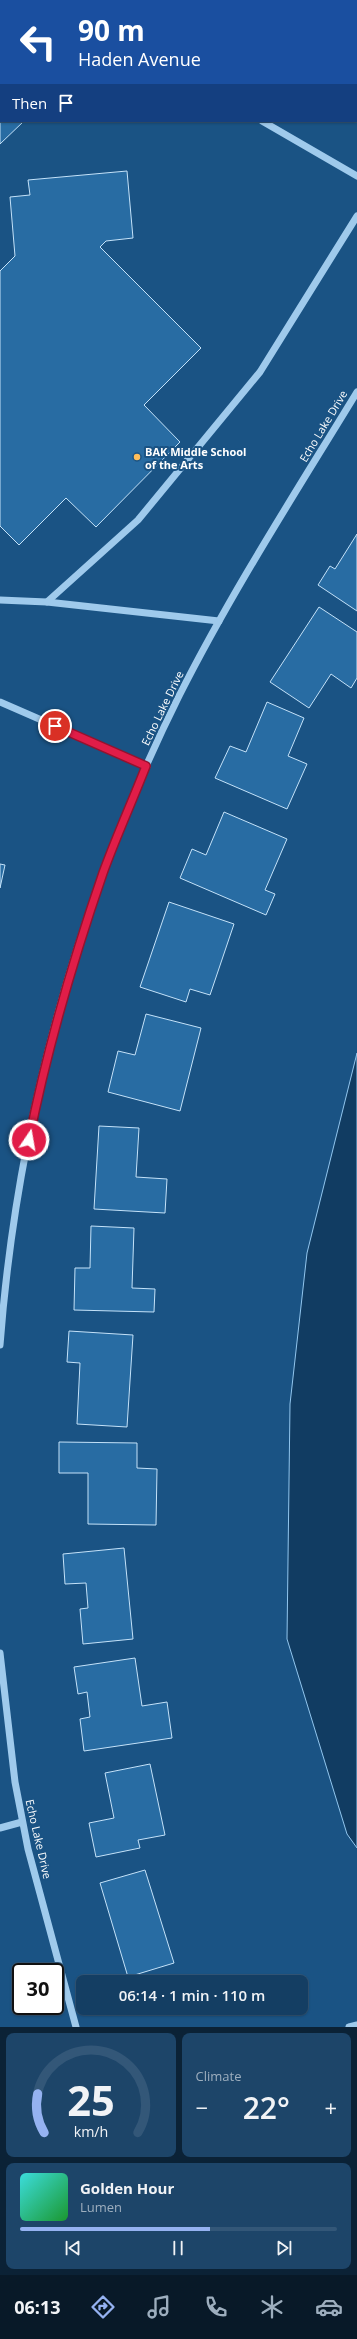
<!DOCTYPE html>
<html lang="en">
<head>
<meta charset="utf-8">
<style>
  body { margin:0; font-family:"Open Sans",sans-serif; background:#1d4569; color:#f1f3f6; height:100vh; display:flex; flex-direction:column; font-size:15px; white-space:nowrap }
  * { box-sizing:border-box; margin:0 }
  p { font-size:13px; color:#9daebe }
  .icon { flex:none; width:22px; height:22px; fill:none; stroke:currentColor; stroke-width:2; stroke-linecap:round; stroke-linejoin:round }
  .map { position:relative; height:2027px; overflow:hidden }
  .sheet { display:flex; flex-direction:column; gap:6px; padding:6px; background:#0b2236; flex:1 }
  .sheet>* { flex:none }
  .banner { position:absolute; left:0px; top:0px; width:357px; height:122px; box-shadow:0 1px 3px #0004,0 0 0 1px #335778; background:#1a4fa0; color:#fff; overflow:hidden }
  .speed { position:absolute; left:12px; top:1963px; display:flex; gap:8px; font-size:20px; font-weight:700; text-align:center }
  .speed>* { display:grid; place-content:center; width:52px; height:52px; border-radius:50%; background:#143e63; box-shadow:0 1px 3px #0004,0 0 0 1px #335778; line-height:1 }
  .speed .limit { border:2px solid #111; border-radius:6px; background:#fff; color:#111 }
  .pin { position:absolute; display:grid; place-items:center; width:34px; height:34px; color:#fff; margin:-17px; border:2px solid #fff; border-radius:50%; box-shadow:0 1px 4px #0007 }
  .me { position:absolute; width:44px; margin:-22px; rotate:12deg; stroke-linejoin:round; filter:drop-shadow(0 0 3px #0008) }
  .turn { display:flex; align-items:center; gap:14px; height:84px; padding:0 12px; font-size:18px }
  .turn .icon { width:52px; height:52px; stroke-width:2.5 }
  .turn b { display:block; font-size:28px; line-height:34px }
  .then { display:flex; align-items:center; height:38px; padding:0 12px; background:#0003; gap:8px; font-size:15px }
  .big { font-size:30px; font-weight:600; line-height:1.1 }
  .sheet .tile { flex:1; display:flex; flex-direction:column; justify-content:center; gap:6px; min-width:0; padding:0 14px; border-radius:8px; background:#1d4569 }
  .sheet .dial { align-items:center; gap:0 }
  .dial svg { height:104px; overflow:visible; fill:none; stroke:#335778; stroke-width:7; stroke-linecap:round; text-anchor:middle }
  .dial text { fill:#f1f3f6; stroke:none }
  .song { display:flex; align-items:center; gap:12px }
  .cover { width:48px; height:48px; border-radius:6px; background:linear-gradient(135deg,hsl(180 70% 55%),hsl(130 70% 35%)) }
  .played { height:4px; border-radius:2px; background:linear-gradient(90deg,#95b2f1 60%,#335778 60%) }
  .keys { display:flex; justify-content:space-around; direction:ltr }
  .heat { display:flex; justify-content:space-between; align-items:center; font-size:22px; direction:ltr }
  .sheet .tiles { flex:1; display:grid; gap:6px; grid-template-columns:1fr 1fr }
  .tile:last-child { grid-column:span 2 }
  .trip { position:absolute; left:76px; top:1975px; width:232px; height:40px; border-radius:8px; background:#143e63; box-shadow:0 1px 3px #0004,0 0 0 1px #335778; font-weight:600; line-height:40px; text-align:center }
  .menu { display:flex; height:64px; justify-content:space-around; align-items:center; background:#081928; color:#9daebe }
  .menu .icon { width:28px; height:28px }
  .menu .current { color:#95b2f1 }
  .menu b { font-size:18px; color:#f1f3f6 }
  .map>svg:first-child { display:block }
  .water { fill:#113c62; stroke:#92c6ee }
  .building { fill:#286ca3; stroke:#c4e2f9 }
  .lines { fill:none; stroke-linecap:round; stroke-linejoin:round }
  .minor { stroke:#9fcaec; stroke-width:7 }
  .route-casing { stroke:#92132f; stroke-width:10 }
  .route { stroke:#e11d48; stroke-width:7 }
  .poi-dot { fill:#febe5b; stroke:#1a5384; stroke-width:1.5 }
  .labels { text-anchor:middle; dominant-baseline:central; stroke-width:4; stroke-linejoin:round; paint-order:stroke }
  .street-label { font-size:11px; fill:#fff; stroke:#1a5384 }
  .poi-label { font-size:11px; font-weight:bold; fill:#fff; stroke:#1a5384; text-anchor:start }
</style>
</head>
<body>
<div class="map">
<svg width="357" height="2027" viewBox="0 0 357 2027">
  <rect width="100%" height="100%" fill="#1a5384"/>
  <!-- water -->
  <path class="water" d="M357,1053V1848L347,1834L287,1639L290,1404L307,1253Z"/>
  <!-- building -->
  <g class="building">
    <path d="M0,48L1,121H24L0,144Z"/>
    <path d="M127,171L133,238L106,241L100,247L201,348L144,405L180,442L96,527L66,498L19,545L0,526V271L15,256L10,197L30,195L28,180Z"/>
    <path d="M357,534V611L318,585L330,566L335,569Z"/>
    <path d="M319,607L357,632V678L351,688L331,674L309,708L270,682Z"/>
    <path d="M267,702L304,718L288,756L307,764L287,809L215,778L230,746L246,752Z"/>
    <path d="M224,812L287,839L265,890L275,894L266,915L180,878L192,849L206,855Z"/>
    <path d="M0,864L5,865L0,888Z"/>
    <path d="M169,902L234,924L210,995L190,989L186,1002L140,987Z"/>
    <path d="M146,1014L201,1028L180,1111L108,1092L118,1051L135,1055Z"/>
    <path d="M99,1126L139,1128L136,1177L167,1179L165,1213L94,1209Z"/>
    <path d="M91,1226L134,1228L132,1288L155,1289L154,1312L74,1310L75,1268H90Z"/>
    <path d="M69,1331L133,1335L127,1427L77,1424L80,1363L67,1362Z"/>
    <path d="M59,1442L137,1443V1468L157,1469L156,1525L88,1524V1473H59Z"/>
    <path d="M124,1548L133,1639L83,1644L80,1609L88,1608L86,1583L65,1584L63,1554Z"/>
    <path d="M135,1658L142,1706L167,1702L172,1738L84,1751L80,1719L90,1717L87,1692L78,1694L74,1667Z"/>
    <path d="M150,1764L165,1835L138,1840L140,1848L96,1857L89,1823L114,1818L105,1773Z"/>
    <path d="M145,1870L174,1963L128,1977L100,1883Z"/>
  </g>
  <g class="lines">
    <!-- minor -->
    <g class="minor">
      <path d="M53,0L55,1"/>
      <path d="M251,0L253,1"/>
      <path d="M356,64L357,65"/>
      <path d="M262,121L357,176"/>
      <path d="M0,600L47,602L138,520L260,372L357,216"/>
      <path d="M47,602L219,621"/>
      <path d="M0,702L147,766"/>
      <path d="M0,1345C17,1121 79,897 179,696C232,591 296,492 357,392"/>
      <path d="M0,1653L15,1782L28,1849L76,2027"/>
      <path d="M0,1828L22,1822"/>
      <path d="M349,2027L357,2025"/>
    </g>
  </g>
  <g class="lines">
    <!-- route casing -->
    <g class="route-casing">
      <path id="route" d="M29,1140C47,1049 73,960 103,873C116,837 132,802 146,766L55,726"/>
    </g>
    <!-- route -->
    <use href="#route" class="route"/>
  </g>
  <!-- markers -->
  <circle class="poi-dot" cx="137" cy="457" r="4"/>
  <g class="labels">
    <!-- street labels -->
    <g class="street-label">
      <text transform="translate(323 426) rotate(-59)">Echo Lake Drive</text>
      <text transform="translate(162 708) rotate(-64)">Echo Lake Drive</text>
      <text transform="translate(39 1839) rotate(77)">Echo Lake Drive</text>
    </g>
    <!-- poi labels -->
    <g class="poi-label">
      <text x="145" y="451">BAK Middle School<tspan x="145" dy="13">of the Arts</tspan></text>
    </g>
  </g>
</svg>
<div class="speed"><div class="limit">30</div></div>
<div class="pin" style="left:55px;top:726px;background:#d93025"><svg class="icon" aria-label="arrive" viewBox="0 0 24 24"><path d="M6 21V4h12l-3 4 3 4H6"/></svg></div>
<svg class="me" style="left:29px;top:1140px" viewBox="-20 -20 40 40"><circle r="17" fill="#e11d48" stroke="#fff" stroke-width="3"/><path d="M0-11L8 9 0 5-8 9z" fill="#fff"/></svg>
<div class="trip">06:14 · 1 min · 110 m</div>
<div class="banner">
<div class="turn"><svg class="icon" aria-label="left" viewBox="0 0 24 24"><path d="M17 20v-9H6M10 6l-5 5 5 5"/></svg><div><b>90 m</b>Haden Avenue</div></div>
<div class="then">Then<svg class="icon" aria-label="arrive" viewBox="0 0 24 24"><path d="M6 21V4h12l-3 4 3 4H6"/></svg></div>
</div>
</div>
<section class="sheet">
<div class="tiles">
<div class="tile dial"><svg viewBox="0 0 100 80">
<path d="M14 69A42 42 0 1 1 86 69"/>
<path d="M14 69A42 42 0 0 1 9 39" stroke="#95b2f1"/>
<text x="50" y="56" font-size="32" font-weight="700">25</text>
<text x="50" y="72" font-size="11">km/h</text>
</svg></div>
<div class="tile"><p>Climate</p>
<div class="heat"><a>−</a><b class="big">22°</b><a>+</a></div>
</div>
<div class="tile">
<div class="song"><i class="cover"></i><div><b>Golden Hour</b><p>Lumen</p></div></div>
<div class="played"></div>
<div class="keys"><svg class="icon" aria-label="previous" viewBox="0 0 24 24"><path d="M18 5L8 12l10 7zM5 5v14"/></svg><svg class="icon" aria-label="pause" viewBox="0 0 24 24"><path d="M8 5v14M16 5v14"/></svg><svg class="icon" aria-label="next" viewBox="0 0 24 24"><path d="M6 5l10 7-10 7zM19 5v14"/></svg></div>
</div>
</div>
</section>
<nav class="menu">
<b>06:13</b>
<svg class="icon current" aria-label="directions" viewBox="0 0 24 24"><path d="M12 3l9 9-9 9-9-9zM9 14v-3h6M13 9l2 2-2 2"/></svg>
<svg class="icon" aria-label="music" viewBox="0 0 24 24"><path d="M9 18V5l10-2v13"/><circle cx="6" cy="18" r="3"/><circle cx="16" cy="16" r="3"/></svg>
<svg class="icon" aria-label="phone" viewBox="0 0 24 24"><path d="M5 4h4l2 5-3 2q2 4 5 5l2-3 5 2v4C11 20 4 13 5 4z"/></svg>
<svg class="icon" aria-label="climate" viewBox="0 0 24 24"><path d="M12 3v18M4 7l16 10M4 17L20 7"/></svg>
<svg class="icon" aria-label="car" viewBox="0 0 24 24"><path d="M5 17H2v-5l4-1 3-4h7l3 4 3 1v5h-3M9 17h6M6 11h13"/><circle cx="7" cy="17" r="2"/><circle cx="17" cy="17" r="2"/></svg>
</nav>
</body>
</html>
